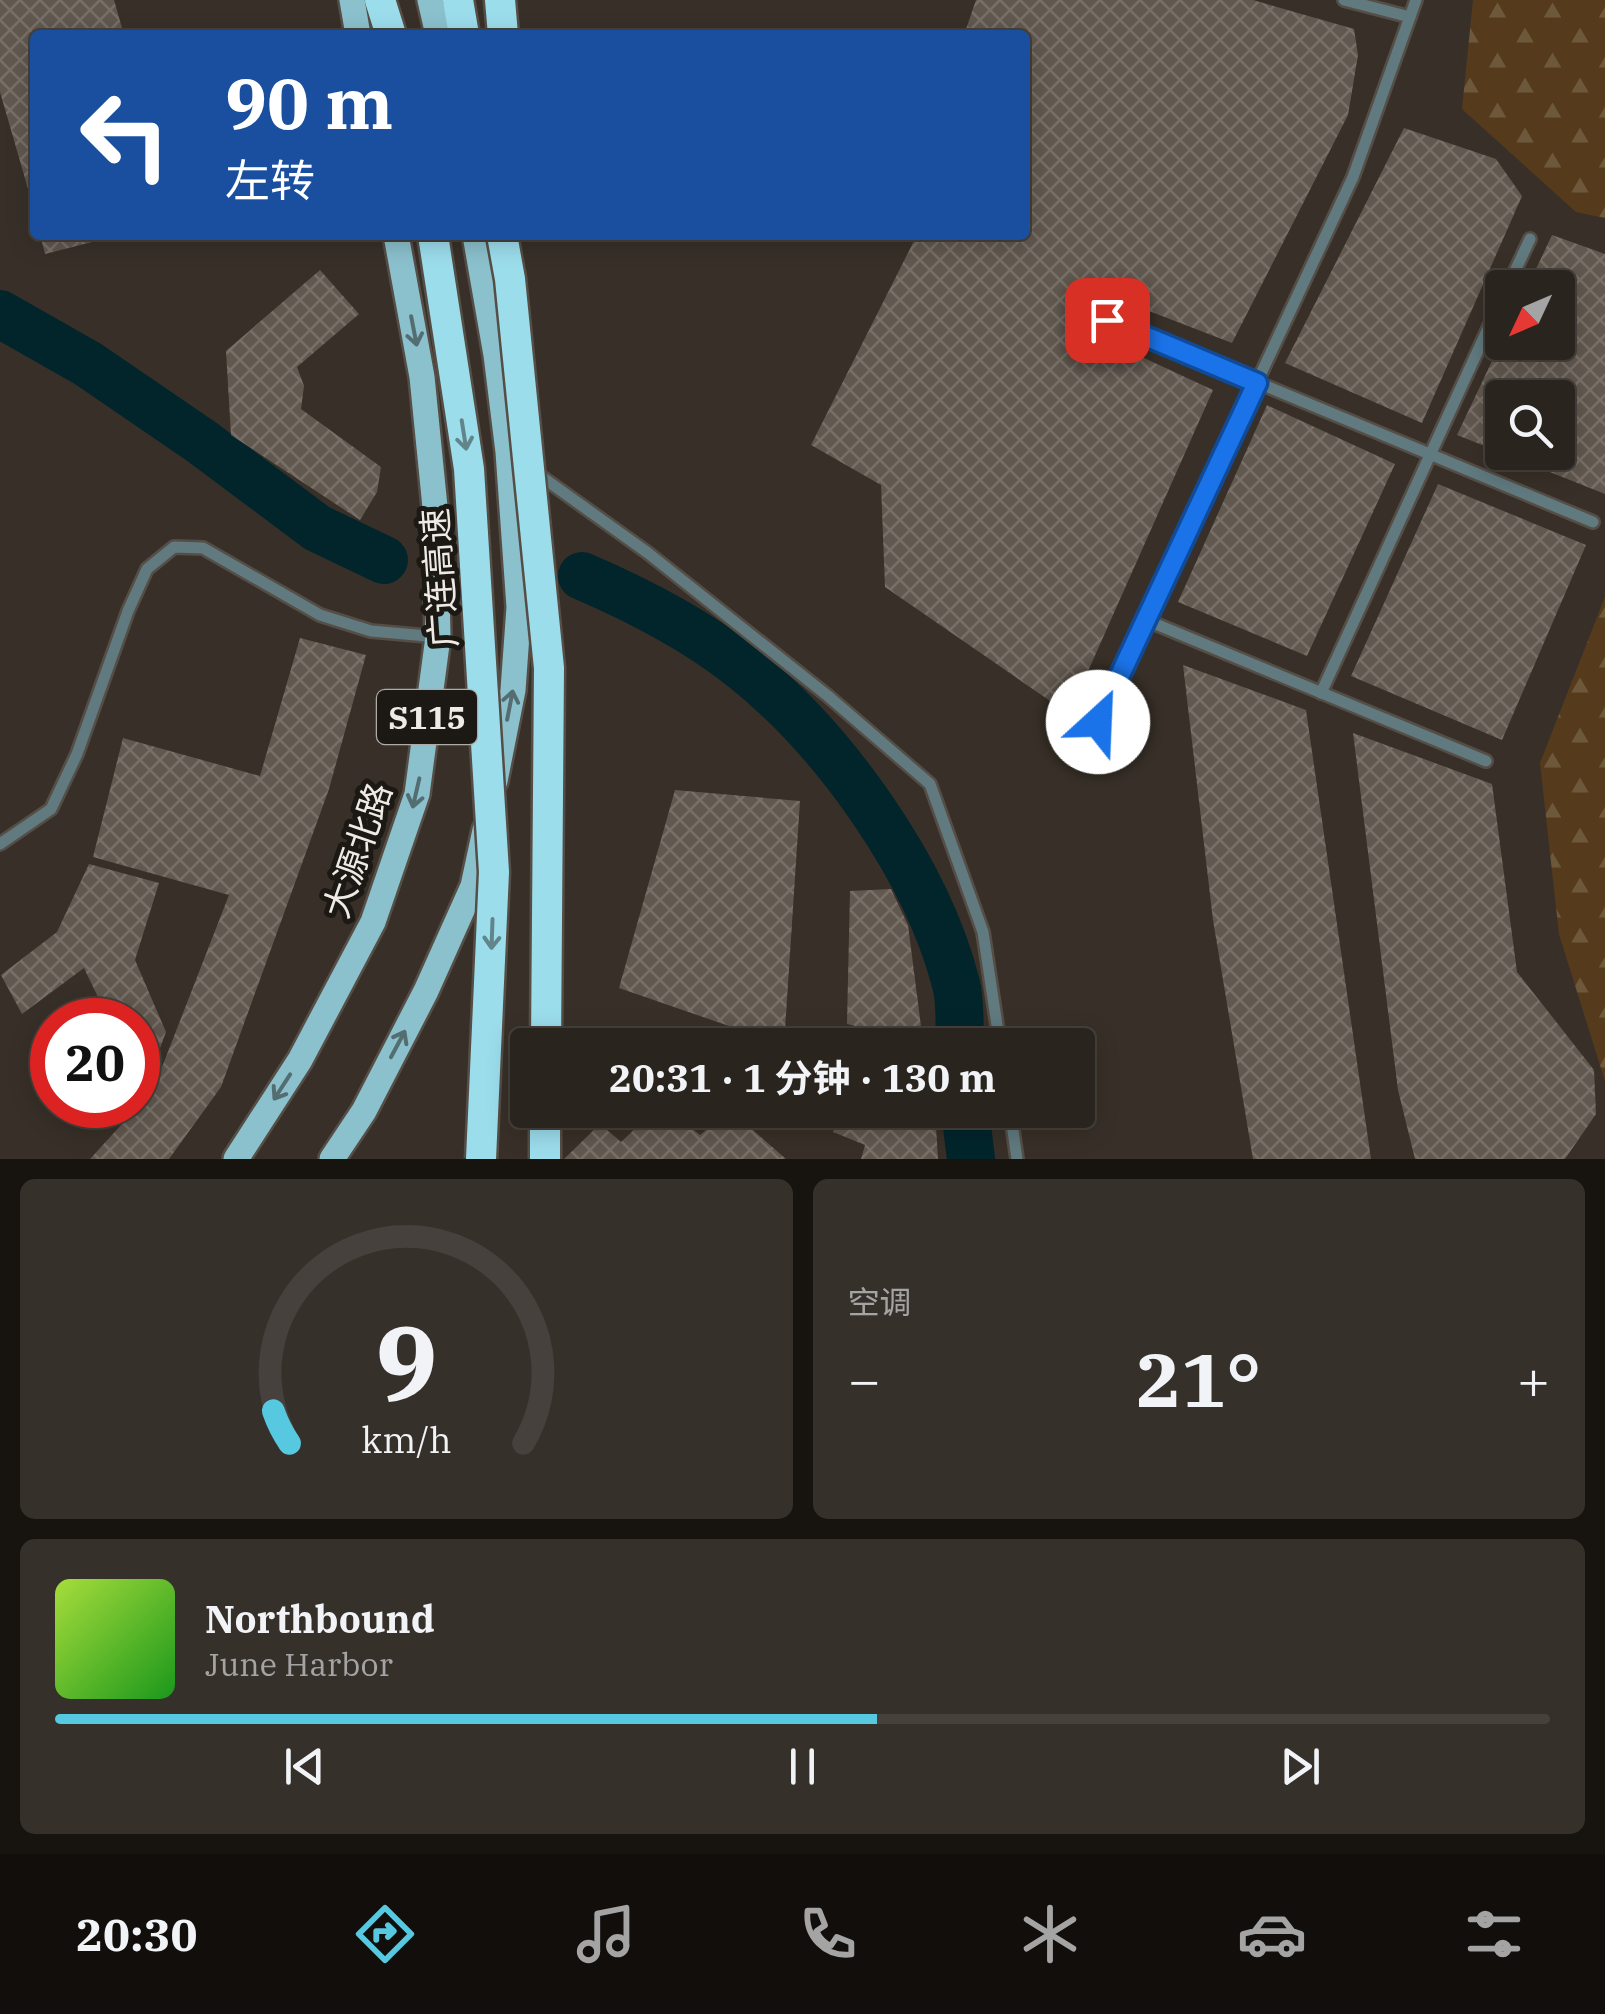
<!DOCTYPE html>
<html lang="zh">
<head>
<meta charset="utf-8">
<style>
  body { margin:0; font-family:"IBM Plex Serif","Noto Sans SC",serif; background:#36302b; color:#f1f3f6; height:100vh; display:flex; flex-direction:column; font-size:38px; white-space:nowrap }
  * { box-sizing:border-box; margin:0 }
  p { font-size:32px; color:#a5a4a4 }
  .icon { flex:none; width:55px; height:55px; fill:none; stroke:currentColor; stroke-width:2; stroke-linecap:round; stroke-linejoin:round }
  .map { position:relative; height:1159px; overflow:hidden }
  .side { display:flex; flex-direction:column; gap:20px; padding:20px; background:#171410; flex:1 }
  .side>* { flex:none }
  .hud { position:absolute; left:30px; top:30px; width:1000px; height:210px; border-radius:10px; box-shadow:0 5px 25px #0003,0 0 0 2px #46413c; background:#1a4fa0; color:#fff; overflow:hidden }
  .needle { width:65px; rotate:226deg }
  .controls { position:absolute; left:1485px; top:270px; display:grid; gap:20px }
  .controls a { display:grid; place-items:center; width:90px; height:90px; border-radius:10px; background:#2a241e; box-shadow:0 5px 25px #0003,0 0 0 2px #46413c; font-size:50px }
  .speed { position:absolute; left:30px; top:998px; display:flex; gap:20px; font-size:50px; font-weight:700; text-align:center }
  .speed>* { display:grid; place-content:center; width:130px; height:130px; border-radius:50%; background:#2a241e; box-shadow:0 5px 25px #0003,0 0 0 2px #46413c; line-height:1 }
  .speed .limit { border:15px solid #d22; background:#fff; color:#111 }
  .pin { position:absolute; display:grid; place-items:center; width:85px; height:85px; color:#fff; margin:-42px; border-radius:20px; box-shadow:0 5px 15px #0006 }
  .me { position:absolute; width:110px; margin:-55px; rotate:25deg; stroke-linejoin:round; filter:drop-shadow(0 0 8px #0008) }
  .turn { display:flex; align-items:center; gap:35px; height:210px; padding:0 30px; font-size:45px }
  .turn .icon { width:130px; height:130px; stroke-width:2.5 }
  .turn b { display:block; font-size:70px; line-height:85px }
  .big { font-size:75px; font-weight:700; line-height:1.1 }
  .side .tile { flex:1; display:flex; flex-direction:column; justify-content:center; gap:15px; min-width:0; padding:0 35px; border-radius:15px; background:#36302b }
  .side .dial { align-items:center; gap:0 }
  .dial svg { height:260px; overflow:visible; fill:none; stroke:#46413c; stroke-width:7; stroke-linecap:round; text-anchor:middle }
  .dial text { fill:#f1f3f6; stroke:none }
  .song { display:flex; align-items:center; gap:30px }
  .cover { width:120px; height:120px; border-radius:15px; background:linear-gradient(135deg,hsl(80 70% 55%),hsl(120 70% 35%)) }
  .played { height:10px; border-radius:5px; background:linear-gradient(90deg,#56c9e1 55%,#46413c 55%) }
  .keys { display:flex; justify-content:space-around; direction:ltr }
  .heat { display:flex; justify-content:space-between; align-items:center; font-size:55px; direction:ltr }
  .side .tiles { flex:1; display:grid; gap:20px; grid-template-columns:1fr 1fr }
  .tile:last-child { grid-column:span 2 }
  .trip { position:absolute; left:510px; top:1028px; width:585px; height:100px; border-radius:10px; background:#2a241e; box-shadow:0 5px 25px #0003,0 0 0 2px #46413c; font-weight:700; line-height:100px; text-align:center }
  .dock { display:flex; height:160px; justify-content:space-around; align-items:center; background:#110e0c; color:#a5a4a4 }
  .dock .icon { width:70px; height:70px }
  .dock .current { color:#56c9e1 }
  .dock b { font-size:45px; color:#f1f3f6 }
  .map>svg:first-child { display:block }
  .forest { fill:url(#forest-firs) }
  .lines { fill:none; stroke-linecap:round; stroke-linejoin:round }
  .river { stroke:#02252c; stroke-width:48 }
  .building { fill:url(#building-cross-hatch); fill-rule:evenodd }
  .lane-casing { stroke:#554e46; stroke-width:16 }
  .primary-casing { stroke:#554e46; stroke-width:30 }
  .highway-casing { stroke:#554e46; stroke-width:35 }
  .lane { stroke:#607a7f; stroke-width:11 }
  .primary { stroke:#8bc1cd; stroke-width:25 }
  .highway { stroke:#9cddec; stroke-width:30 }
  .highway-bridge-casing { stroke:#554e46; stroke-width:35; stroke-linecap:butt }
  .highway-bridge { stroke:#9cddec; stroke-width:30 }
  .oneway { stroke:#546d71 }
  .oneway2 { stroke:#62858b }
  .route-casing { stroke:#114b97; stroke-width:25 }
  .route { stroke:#1a73e8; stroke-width:18 }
  .labels { text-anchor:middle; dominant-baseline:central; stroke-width:10; stroke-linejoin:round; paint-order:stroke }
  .shield { fill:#1c1915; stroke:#b0aba7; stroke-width:2.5 }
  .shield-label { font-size:32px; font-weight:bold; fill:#efeae5 }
  .street-label { font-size:35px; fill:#efeae5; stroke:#1c1915 }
</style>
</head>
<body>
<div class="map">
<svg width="1605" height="1159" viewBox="0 0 1605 1159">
  <defs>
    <pattern id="forest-firs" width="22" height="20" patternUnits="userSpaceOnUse" patternTransform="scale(2.5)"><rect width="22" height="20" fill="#553b1b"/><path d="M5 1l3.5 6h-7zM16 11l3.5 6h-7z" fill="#6e583c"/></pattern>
    <pattern id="building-cross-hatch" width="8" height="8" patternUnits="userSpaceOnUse" patternTransform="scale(2.5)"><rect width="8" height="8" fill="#61584f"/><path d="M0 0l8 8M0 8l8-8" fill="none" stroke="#787068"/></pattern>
  </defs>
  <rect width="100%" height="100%" fill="#383028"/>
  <!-- forest -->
  <g class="forest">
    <path d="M1473,0H1605V218L1576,212L1462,109Z"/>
    <path d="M1605,597V1081L1559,934L1540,763Z"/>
  </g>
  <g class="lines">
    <!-- river -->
    <g class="river">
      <path d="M0,314L88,364L202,442L317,528L384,560"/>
      <path d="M582,576C638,600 693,628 741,666C834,739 927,870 956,984C961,1003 959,1026 960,1045"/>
      <path d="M965,1110L971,1159"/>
    </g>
  </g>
  <!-- building -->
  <g class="building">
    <path d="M0,0H114L124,35H35V213L0,92Z"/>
    <path d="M976,0H1253L1354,29L1358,55L1348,115L1232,343L1105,294L1088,332L1213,390L1069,714L885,587L881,485L811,445L917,235H1025V35H964Z"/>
    <path d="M1404,128L1496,159L1522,196L1422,423L1285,363Z"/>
    <path d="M40,235H116V236L45,254Z"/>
    <path d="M1552,235L1605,254V494L1457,435L1501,342H1558V288H1527ZM1502,398H1558V452H1502Z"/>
    <path d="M320,270L359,314L297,367L304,386L301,409L381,467L377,492L360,520L231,435L226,351Z"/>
    <path d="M1267,405L1395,464L1307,656L1178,602Z"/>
    <path d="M1438,484L1586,545L1502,740L1351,676Z"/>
    <path d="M300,638L366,655L329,789L221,1087L169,1159H90L132,1113L162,1067L229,895L93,857L123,738L260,776Z"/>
    <path d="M1183,665L1306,710L1371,1159H1253L1213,920Z"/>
    <path d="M1353,733L1492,784L1517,972L1594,1070L1596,1114L1565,1159H1415L1398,1090Z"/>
    <path d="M675,790L800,801L784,1045L619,988Z"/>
    <path d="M89,864L159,883L135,960L166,1032L155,1062L138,1074V1020H109L84,968L22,1014L1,975L57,932Z"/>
    <path d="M891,889L908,925L923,1042L847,1024L850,891Z"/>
    <path d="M655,1110H668L700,1135L730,1110L786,1159H564L600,1124L621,1142Z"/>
    <path d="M840,1110H935L938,1159H861L865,1145L833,1132Z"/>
  </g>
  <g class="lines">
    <!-- lane casing -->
    <g class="lane-casing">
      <g id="lane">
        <path d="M1344,0L1410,17"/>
        <path d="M1507,288L1530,239"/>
        <path d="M1107,320L1593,522"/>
        <path d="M535,472L648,553L828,696L930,784L983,932L1000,1045"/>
        <path d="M1146,620L1486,761"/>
        <path d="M1321,693L1502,298"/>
        <path d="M1098,722L1353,177L1416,0"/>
        <path d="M0,844L51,809L77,754L128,611L147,569L174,547L203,548L320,615L371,631L438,637"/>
        <path d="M1010,1110L1017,1159"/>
      </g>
    </g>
    <!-- primary casing -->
    <g class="primary-casing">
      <g id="primary">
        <path d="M352,0L358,35"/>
        <path d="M430,0L438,35"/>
        <path d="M475,235L496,355L508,452L519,607L513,690L495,781"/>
        <path d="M236,1159L300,1060L373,922L417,794L438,637L435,507L422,377L396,235"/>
        <path d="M332,1159L364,1111L426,991L473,886L485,830"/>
      </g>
    </g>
    <!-- highway casing -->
    <g class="highway-casing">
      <g id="highway">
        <path d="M380,0L391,35"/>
        <path d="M458,0L464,35"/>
        <path d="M500,0L503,35"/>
        <path d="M545,1159V1110"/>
      </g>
    </g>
    <!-- lane -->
    <use href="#lane" class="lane"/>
    <!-- primary -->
    <use href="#primary" class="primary"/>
    <!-- highway -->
    <use href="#highway" class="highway"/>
    <!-- highway-bridge casing -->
    <g class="highway-bridge-casing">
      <g id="highway-bridge">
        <path d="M433,235L469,469L494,872L481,1159"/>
        <path d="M502,235L510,279L549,668L546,1045"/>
      </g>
    </g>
    <!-- highway-bridge -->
    <use href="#highway-bridge" class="highway-bridge"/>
  </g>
  <!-- one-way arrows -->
  <defs><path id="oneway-shaft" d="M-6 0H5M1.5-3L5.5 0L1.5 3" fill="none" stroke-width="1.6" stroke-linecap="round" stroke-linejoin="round" transform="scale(2.5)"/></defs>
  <g class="oneway">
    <use href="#oneway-shaft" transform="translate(414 331) rotate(79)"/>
    <use href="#oneway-shaft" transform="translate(510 705) rotate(-79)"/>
    <use href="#oneway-shaft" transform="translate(416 793) rotate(103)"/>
    <use href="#oneway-shaft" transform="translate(398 1044) rotate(-62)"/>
    <use href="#oneway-shaft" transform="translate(282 1087) rotate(123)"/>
  </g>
  <g class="oneway2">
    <use href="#oneway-shaft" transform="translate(464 435) rotate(81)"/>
    <use href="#oneway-shaft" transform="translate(492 934) rotate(92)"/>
  </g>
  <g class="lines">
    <!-- route casing -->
    <g class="route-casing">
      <path id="route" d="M1098,722L1257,383L1107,320"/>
    </g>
    <!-- route -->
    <use href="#route" class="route"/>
  </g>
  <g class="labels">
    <!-- shield labels -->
    <rect class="shield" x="377" y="690" width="100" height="54" rx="8"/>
    <g class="shield-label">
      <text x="427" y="717">S115</text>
    </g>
    <!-- street labels -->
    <g class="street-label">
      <text transform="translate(439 578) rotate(-94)">广连高速</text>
      <text transform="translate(357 850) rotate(-71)">大源北路</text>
    </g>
  </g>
</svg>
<div class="controls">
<a><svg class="needle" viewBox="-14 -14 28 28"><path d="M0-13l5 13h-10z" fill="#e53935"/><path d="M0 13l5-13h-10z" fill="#a5a4a4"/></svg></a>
<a><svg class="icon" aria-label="search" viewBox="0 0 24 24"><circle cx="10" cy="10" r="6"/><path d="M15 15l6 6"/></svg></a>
</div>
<div class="speed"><div class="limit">20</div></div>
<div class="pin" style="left:1107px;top:320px;background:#d93025"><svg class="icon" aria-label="arrive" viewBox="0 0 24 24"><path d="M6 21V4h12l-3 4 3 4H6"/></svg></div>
<svg class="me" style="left:1098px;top:722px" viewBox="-20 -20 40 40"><circle r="19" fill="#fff"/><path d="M0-13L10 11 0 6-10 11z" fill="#1a73e8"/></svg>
<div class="trip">20:31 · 1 分钟 · 130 m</div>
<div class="hud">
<div class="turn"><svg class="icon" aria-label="left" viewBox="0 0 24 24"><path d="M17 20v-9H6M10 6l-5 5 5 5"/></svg><div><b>90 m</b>左转</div></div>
</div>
</div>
<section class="side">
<div class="tiles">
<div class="tile dial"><svg viewBox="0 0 100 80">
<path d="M14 69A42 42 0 1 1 86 69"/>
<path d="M14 69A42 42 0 0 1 9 59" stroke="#56c9e1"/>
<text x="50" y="56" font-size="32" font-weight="700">9</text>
<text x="50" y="72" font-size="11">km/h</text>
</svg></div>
<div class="tile"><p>空调</p>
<div class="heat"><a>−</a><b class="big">21°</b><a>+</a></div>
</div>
<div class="tile">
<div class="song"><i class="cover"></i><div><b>Northbound</b><p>June Harbor</p></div></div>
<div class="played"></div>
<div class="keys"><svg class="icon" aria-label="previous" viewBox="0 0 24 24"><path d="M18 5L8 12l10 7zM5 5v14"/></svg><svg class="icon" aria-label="pause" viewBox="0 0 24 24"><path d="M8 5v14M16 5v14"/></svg><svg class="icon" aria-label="next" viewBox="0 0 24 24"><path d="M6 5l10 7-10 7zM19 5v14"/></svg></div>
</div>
</div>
</section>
<nav class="dock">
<b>20:30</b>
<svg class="icon current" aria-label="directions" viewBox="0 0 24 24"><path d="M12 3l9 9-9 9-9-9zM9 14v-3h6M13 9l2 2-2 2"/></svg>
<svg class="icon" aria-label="music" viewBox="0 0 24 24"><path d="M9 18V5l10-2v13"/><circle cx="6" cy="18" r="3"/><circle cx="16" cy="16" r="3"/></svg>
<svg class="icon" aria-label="phone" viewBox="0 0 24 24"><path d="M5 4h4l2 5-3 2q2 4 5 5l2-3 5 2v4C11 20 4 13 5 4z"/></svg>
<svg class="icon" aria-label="climate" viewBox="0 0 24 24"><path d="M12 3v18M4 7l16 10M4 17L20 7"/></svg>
<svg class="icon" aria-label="car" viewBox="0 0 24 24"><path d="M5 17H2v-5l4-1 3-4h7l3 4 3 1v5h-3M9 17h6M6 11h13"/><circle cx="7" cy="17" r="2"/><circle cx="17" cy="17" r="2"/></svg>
<svg class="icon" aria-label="filters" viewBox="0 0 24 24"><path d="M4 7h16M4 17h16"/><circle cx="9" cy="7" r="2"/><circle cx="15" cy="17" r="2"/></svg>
</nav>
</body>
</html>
